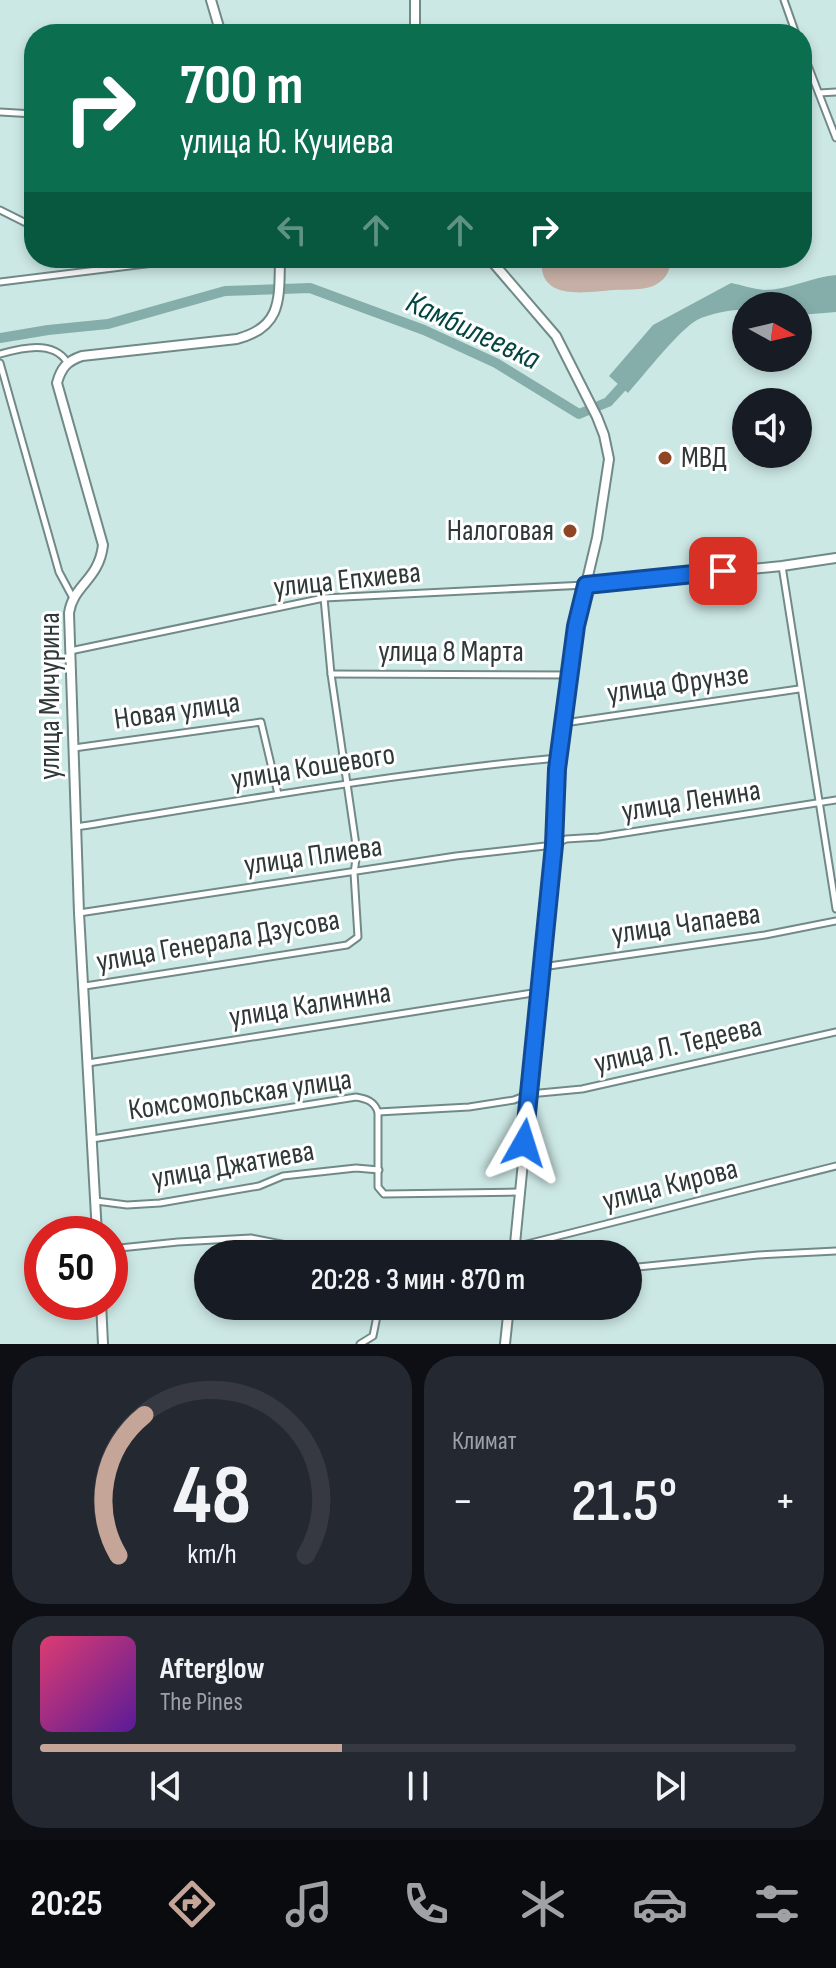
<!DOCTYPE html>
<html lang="ru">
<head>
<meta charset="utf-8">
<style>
  body { margin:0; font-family:"Sofia Sans Condensed",sans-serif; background:#242831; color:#f1f3f6; height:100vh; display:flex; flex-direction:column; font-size:30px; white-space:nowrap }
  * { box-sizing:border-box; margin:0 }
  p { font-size:26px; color:#9ea1a6 }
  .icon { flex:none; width:44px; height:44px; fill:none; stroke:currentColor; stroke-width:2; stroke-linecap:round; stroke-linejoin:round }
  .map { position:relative; height:1344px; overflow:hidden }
  .drawer { display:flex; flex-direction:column; gap:12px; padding:12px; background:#0d0f14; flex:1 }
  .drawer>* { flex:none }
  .top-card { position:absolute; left:24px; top:24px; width:788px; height:244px; border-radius:32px; box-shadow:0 4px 12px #0003; background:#0b6e4f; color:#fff; overflow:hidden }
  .needle { width:52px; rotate:98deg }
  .fabs { position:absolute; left:732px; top:292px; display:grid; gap:16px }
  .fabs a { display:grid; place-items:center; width:80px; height:80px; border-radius:50%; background:#171b24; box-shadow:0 4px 12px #0003; font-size:40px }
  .speed { position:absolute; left:24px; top:1216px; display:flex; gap:16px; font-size:40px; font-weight:700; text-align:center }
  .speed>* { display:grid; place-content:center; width:104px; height:104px; border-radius:50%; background:#171b24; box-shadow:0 4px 12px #0003; line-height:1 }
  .speed .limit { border:12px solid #d22; background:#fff; color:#111 }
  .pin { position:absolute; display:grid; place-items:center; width:68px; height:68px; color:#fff; margin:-34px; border-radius:16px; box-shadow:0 4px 12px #0006 }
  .me { position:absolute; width:88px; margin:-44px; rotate:6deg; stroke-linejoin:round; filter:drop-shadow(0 0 6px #0008) }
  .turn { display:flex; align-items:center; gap:28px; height:168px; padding:0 24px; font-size:36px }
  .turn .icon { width:104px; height:104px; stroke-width:2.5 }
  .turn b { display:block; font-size:56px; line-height:68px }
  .lanes { display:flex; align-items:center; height:76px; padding:0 24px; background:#0003; justify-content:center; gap:40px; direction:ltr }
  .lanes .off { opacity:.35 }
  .big { font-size:60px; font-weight:600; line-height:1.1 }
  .drawer .tile { flex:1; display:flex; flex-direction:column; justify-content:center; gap:12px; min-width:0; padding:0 28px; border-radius:32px; background:#242831 }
  .drawer .dial { align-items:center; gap:0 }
  .dial svg { height:208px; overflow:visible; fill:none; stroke:#363941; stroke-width:7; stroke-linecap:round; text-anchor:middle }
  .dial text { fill:#f1f3f6; stroke:none }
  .song { display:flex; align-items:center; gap:24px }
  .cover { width:96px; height:96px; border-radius:12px; background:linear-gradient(135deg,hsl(340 70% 55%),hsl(270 70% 35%)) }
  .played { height:8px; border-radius:4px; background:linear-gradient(90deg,#c4a598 40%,#363941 40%) }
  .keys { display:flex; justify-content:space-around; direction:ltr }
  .heat { display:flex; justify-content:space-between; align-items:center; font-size:44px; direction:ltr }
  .drawer .tiles { flex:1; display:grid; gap:12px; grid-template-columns:1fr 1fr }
  .tile:last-child { grid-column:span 2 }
  .trip { position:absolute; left:194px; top:1240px; width:448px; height:80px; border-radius:40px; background:#171b24; box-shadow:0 4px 12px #0003; font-weight:600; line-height:80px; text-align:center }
  .tab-bar { display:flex; height:128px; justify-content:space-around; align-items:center; background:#090b0e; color:#9ea1a6 }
  .tab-bar .icon { width:56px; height:56px }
  .tab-bar .selected { color:#c4a598 }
  .tab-bar b { font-size:36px; color:#f1f3f6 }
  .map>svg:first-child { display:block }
  .green { fill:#c6afa5 }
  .water { fill:#85aeaa }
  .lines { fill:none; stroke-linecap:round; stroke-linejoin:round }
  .river { stroke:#85aeaa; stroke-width:10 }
  .street-casing { stroke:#718a88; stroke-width:9 }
  .secondary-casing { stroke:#718a88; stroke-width:12 }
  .street { stroke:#fff; stroke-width:5 }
  .secondary { stroke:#fff; stroke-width:8 }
  .route-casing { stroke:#114b97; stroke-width:20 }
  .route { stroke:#1a73e8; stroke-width:14 }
  .poi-dot { fill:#8e4625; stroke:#fff; stroke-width:3 }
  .labels { text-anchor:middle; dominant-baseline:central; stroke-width:6; stroke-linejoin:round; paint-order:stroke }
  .poi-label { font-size:30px; fill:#2e3938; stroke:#fff; text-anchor:start }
  .street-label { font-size:30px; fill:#2e3938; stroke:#fff }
  .water-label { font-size:32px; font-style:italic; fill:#034541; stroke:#fff }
</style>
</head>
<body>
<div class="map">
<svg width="836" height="1344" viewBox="0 0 836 1344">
  <rect width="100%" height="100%" fill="#cce8e5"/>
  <!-- green -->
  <path class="green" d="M542,258H670C671,269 667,278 657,284C646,291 627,289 614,290C586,292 537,302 542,258Z"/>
  <!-- water -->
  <path class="water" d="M836,275V312L800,315L798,306H746V310C732,309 710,314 697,320C679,330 644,375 628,393L609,376L653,325L731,283C742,285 753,289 764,290C789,290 811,277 836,275Z"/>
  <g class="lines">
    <!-- river -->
    <path class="river" d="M0,338L48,330L108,324L225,291L310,288L424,330L496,363L579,414L608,402L630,378"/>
    <!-- street casing -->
    <g class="street-casing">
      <g id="street">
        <path d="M784,0L796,34"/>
        <path d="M802,50L836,138"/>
        <path d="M819,93L836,92"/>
        <path d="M0,112L34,114"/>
        <path d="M0,210L34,227"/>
        <path d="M0,282L194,258"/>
        <path d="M0,354C22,348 53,340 67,362"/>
        <path d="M0,363L59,572L73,598"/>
        <path d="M782,566L836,909"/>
        <path d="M70,651L324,598L586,585"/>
        <path d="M331,674L569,675"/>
        <path d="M564,723L799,689"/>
        <path d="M74,748L261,722L278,794"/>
        <path d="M76,827C237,801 396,773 558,758"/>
        <path d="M79,913L456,856L554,845L566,839L599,837L836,800"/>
        <path d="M542,967L765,935L836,921"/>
        <path d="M85,986L347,945L358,937L354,873L357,852L331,674L324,598"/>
        <path d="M88,1063L539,992"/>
        <path d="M378,1112V1187L384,1194L519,1192"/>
        <path d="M92,1139L356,1097C367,1099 374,1101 378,1112L469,1107L514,1100L529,1094L582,1089L836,1032"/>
        <path d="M96,1201L127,1205L160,1203L259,1186L283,1176L356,1168L379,1170"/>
        <path d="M515,1247L836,1166"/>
        <path d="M110,1249L178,1242L251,1238L332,1254"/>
        <path d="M628,1268L758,1255L836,1251"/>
        <path d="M360,1344L373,1336L379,1306"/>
      </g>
    </g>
    <!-- secondary casing -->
    <g class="secondary-casing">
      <g id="secondary">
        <path d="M211,0L221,34"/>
        <path d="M415,34V0"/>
        <path d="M489,258L556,336L597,417L604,435L609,459L597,538L576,626L557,769L554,845L514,1254"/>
        <path d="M586,585L782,566L836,558"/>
        <path d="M97,1234L79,913L69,613C73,585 99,580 103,545L57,383C61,368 67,361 82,356L237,339C283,327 279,298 280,258"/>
        <path d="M101,1302L103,1344"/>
        <path d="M505,1344L509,1306"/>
      </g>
    </g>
    <!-- street -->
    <use href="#street" class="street"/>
    <!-- secondary -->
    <use href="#secondary" class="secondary"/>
  </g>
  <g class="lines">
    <!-- route casing -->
    <g class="route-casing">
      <path id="route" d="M524,1143L554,845L557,769L576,626L586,585L723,571"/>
    </g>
    <!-- route -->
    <use href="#route" class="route"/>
  </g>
  <!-- markers -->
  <g class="poi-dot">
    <circle cx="665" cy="458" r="8"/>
    <circle cx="570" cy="531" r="8"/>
  </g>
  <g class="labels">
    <!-- poi labels -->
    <g class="poi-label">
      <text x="681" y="458">МВД</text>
      <text x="554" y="531" text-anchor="end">Налоговая</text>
    </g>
    <!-- street labels -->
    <g class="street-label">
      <text transform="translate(347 580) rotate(-6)">улица Епхиева</text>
      <text x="451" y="652">улица 8 Марта</text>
      <text transform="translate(678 684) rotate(-8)">улица Фрунзе</text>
      <text transform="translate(50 696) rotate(-90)">улица Мичурина</text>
      <text transform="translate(177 711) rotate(-8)">Новая улица</text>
      <text transform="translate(313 767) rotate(-9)">улица Кошевого</text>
      <text transform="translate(691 801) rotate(-9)">улица Ленина</text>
      <text transform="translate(313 856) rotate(-8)">улица Плиева</text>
      <text transform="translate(686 924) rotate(-8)">улица Чапаева</text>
      <text transform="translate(218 941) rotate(-10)">улица Генерала Дзусова</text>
      <text transform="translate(310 1005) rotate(-9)">улица Калинина</text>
      <text transform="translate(678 1045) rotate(-13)">улица Л. Тедеева</text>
      <text transform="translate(240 1095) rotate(-8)">Комсомольская улица</text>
      <text transform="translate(233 1165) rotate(-10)">улица Джатиева</text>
      <text transform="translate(670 1185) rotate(-14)">улица Кирова</text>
    </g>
    <!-- water labels -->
    <g class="water-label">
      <text transform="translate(473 331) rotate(25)">Камбилеевка</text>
    </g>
  </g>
</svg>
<div class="fabs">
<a><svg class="needle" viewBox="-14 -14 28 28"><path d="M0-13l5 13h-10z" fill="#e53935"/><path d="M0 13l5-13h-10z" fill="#9ea1a6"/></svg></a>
<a><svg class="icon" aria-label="sound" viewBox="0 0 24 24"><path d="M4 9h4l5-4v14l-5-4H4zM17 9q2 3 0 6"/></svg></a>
</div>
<div class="speed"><div class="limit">50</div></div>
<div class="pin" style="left:723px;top:571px;background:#d93025"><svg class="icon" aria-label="arrive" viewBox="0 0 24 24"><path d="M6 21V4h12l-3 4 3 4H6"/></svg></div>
<svg class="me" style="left:524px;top:1143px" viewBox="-20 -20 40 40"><path d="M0-17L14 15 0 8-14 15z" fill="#1a73e8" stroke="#fff" stroke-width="4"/></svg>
<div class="trip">20:28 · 3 мин · 870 m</div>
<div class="top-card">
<div class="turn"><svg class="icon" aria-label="right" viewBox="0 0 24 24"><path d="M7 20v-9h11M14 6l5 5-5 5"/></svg><div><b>700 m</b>улица Ю. Кучиева</div></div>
<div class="lanes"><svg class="icon off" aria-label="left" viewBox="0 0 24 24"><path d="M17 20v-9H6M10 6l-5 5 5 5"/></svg><svg class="icon off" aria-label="ahead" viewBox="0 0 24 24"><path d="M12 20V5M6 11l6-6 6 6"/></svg><svg class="icon off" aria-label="ahead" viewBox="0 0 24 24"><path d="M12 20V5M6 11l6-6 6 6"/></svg><svg class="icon" aria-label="right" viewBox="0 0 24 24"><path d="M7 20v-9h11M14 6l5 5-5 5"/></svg></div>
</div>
</div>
<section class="drawer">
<div class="tiles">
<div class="tile dial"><svg viewBox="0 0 100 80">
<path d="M14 69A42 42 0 1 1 86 69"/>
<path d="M14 69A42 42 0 0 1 24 15" stroke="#c4a598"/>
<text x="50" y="56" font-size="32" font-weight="700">48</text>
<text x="50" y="72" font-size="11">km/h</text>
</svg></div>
<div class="tile"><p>Климат</p>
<div class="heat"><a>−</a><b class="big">21.5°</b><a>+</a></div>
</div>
<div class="tile">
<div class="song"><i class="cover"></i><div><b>Afterglow</b><p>The Pines</p></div></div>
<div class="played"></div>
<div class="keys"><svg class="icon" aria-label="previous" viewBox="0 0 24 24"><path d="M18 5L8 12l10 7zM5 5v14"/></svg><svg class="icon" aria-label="pause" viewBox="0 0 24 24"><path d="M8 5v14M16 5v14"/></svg><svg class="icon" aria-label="next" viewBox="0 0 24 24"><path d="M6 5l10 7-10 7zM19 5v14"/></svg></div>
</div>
</div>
</section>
<nav class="tab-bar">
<b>20:25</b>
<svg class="icon selected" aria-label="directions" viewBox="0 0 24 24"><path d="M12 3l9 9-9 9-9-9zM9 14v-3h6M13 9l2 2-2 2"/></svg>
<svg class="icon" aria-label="music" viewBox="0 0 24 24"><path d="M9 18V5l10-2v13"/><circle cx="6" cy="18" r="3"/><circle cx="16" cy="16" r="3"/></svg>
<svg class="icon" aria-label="phone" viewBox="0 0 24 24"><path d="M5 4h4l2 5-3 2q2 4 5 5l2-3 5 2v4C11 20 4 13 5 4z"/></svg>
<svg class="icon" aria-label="climate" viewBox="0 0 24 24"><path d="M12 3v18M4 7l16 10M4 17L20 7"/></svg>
<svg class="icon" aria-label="car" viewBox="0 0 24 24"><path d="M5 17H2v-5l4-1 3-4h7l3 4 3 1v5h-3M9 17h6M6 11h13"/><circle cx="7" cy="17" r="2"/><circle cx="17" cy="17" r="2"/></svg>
<svg class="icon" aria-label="filters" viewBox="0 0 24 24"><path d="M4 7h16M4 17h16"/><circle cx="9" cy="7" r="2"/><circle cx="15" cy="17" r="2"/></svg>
</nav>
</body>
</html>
